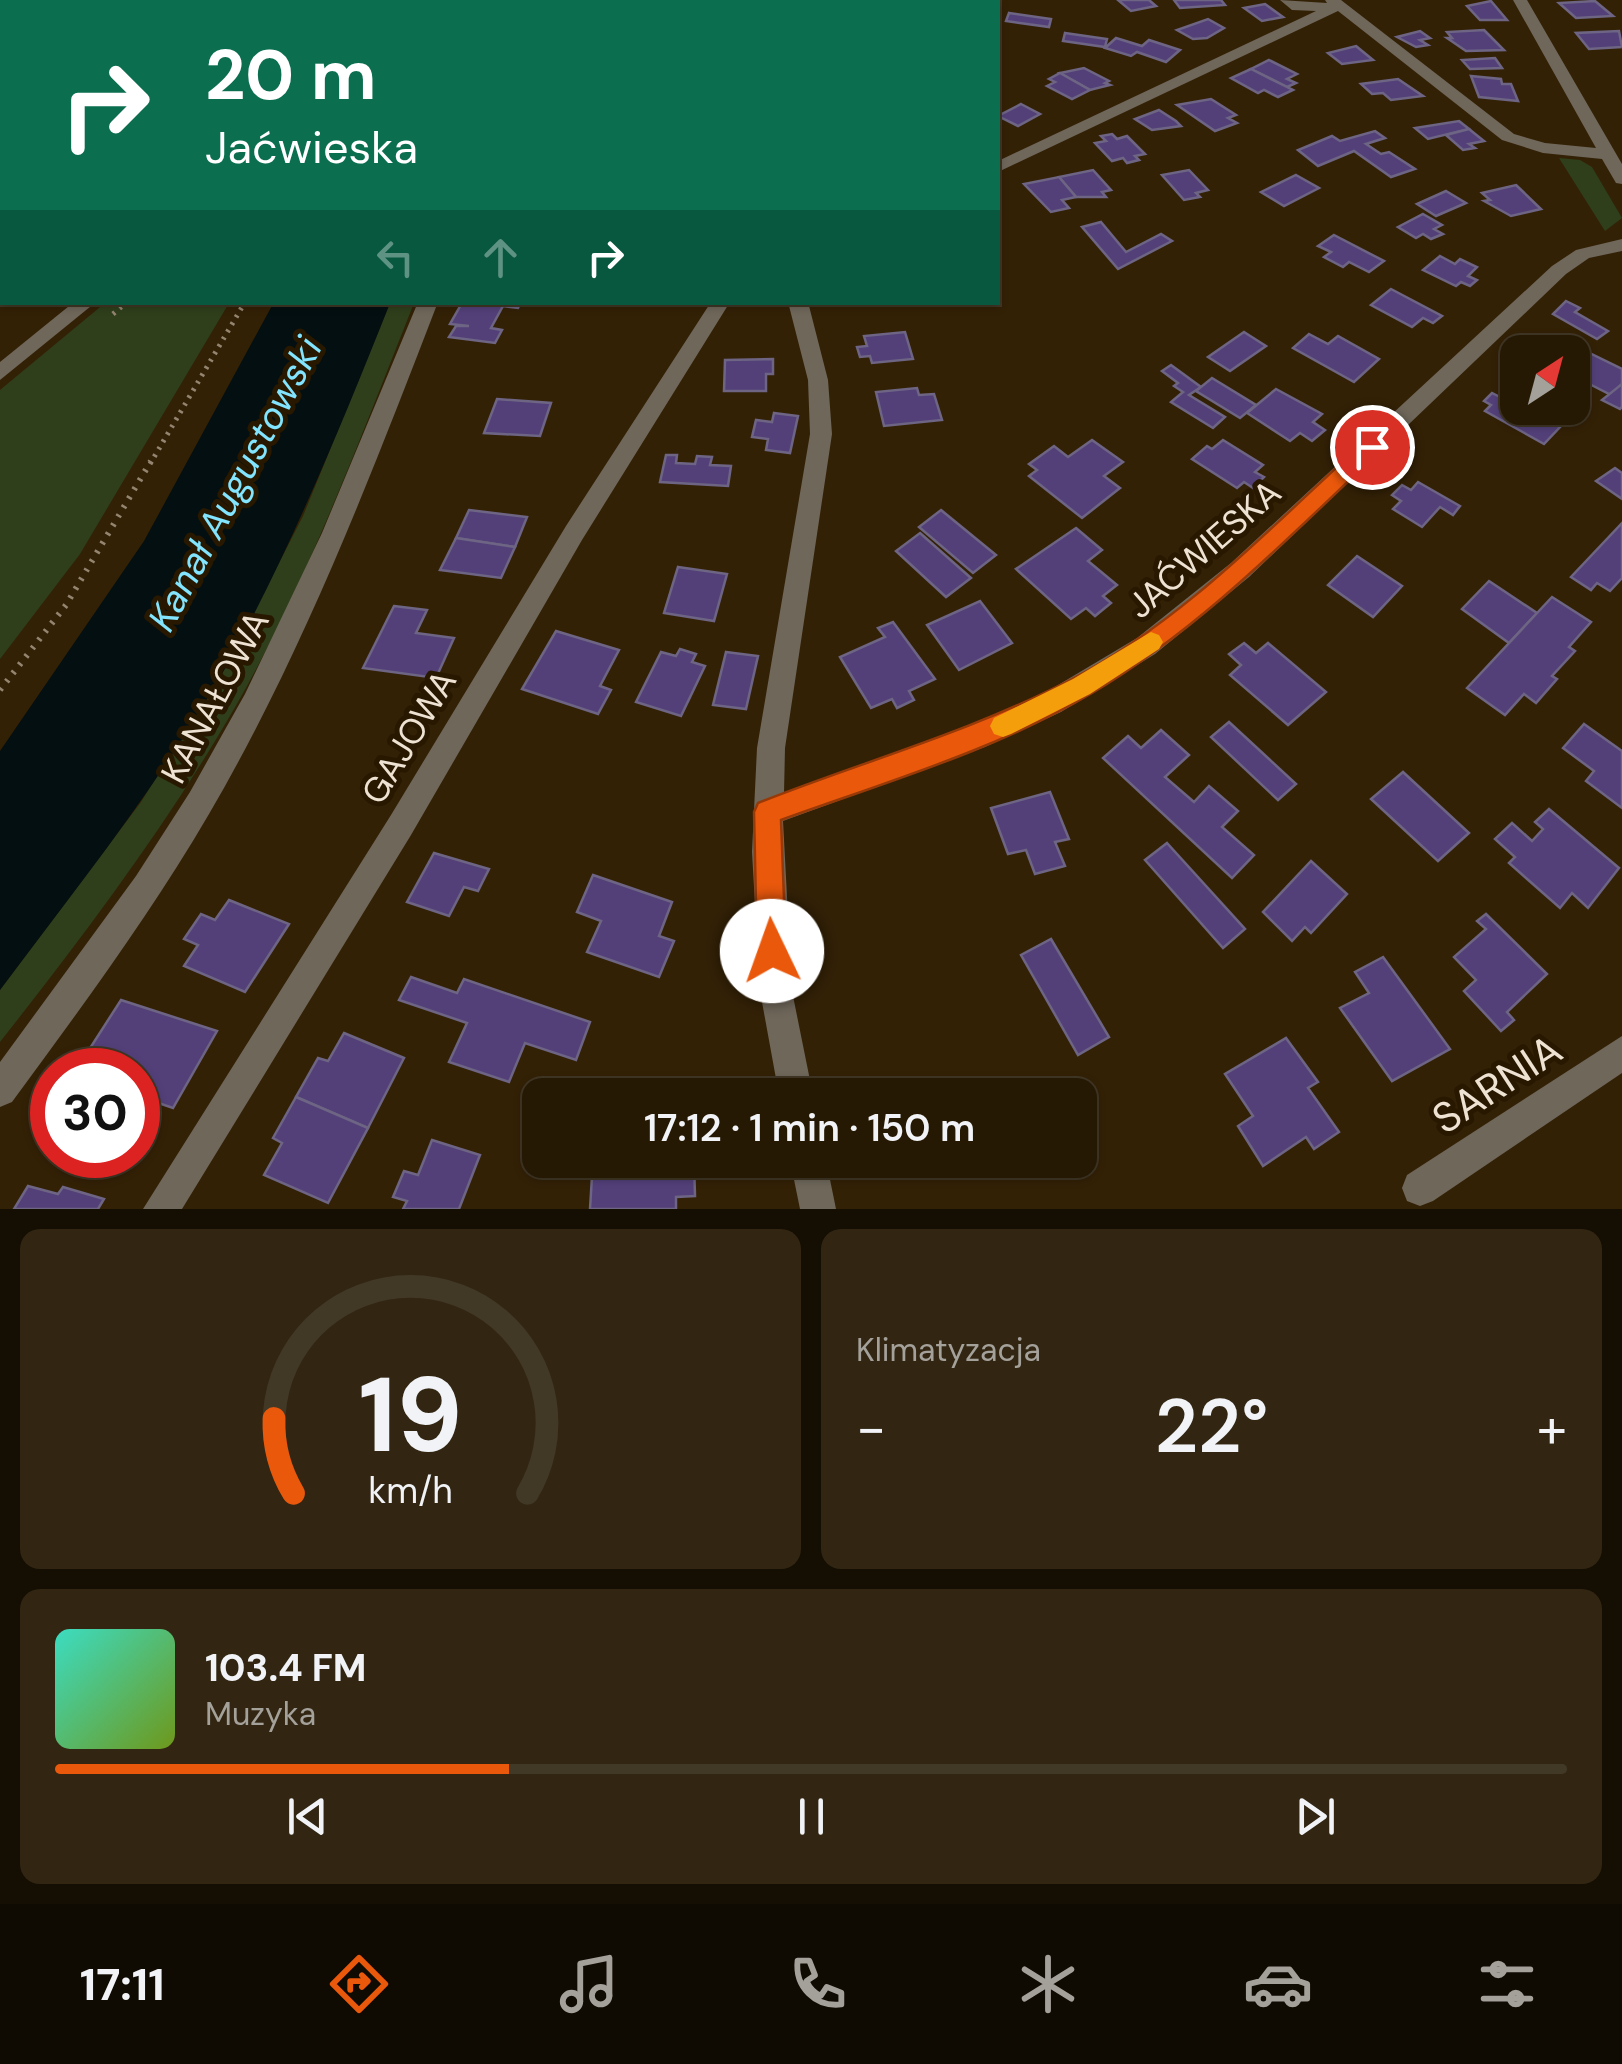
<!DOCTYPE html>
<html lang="pl">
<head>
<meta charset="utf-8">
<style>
  body { margin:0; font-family:"DM Sans",sans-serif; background:#322613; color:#f1f3f6; height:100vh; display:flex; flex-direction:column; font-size:38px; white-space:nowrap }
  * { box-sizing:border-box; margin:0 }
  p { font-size:32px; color:#a4a09a }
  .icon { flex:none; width:55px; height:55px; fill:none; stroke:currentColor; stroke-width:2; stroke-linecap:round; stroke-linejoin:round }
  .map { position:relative; height:1209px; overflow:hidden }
  .panel { display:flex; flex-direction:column; gap:20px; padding:20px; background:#150e02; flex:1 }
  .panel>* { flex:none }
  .banner { position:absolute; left:0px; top:0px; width:1000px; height:305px; box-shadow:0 2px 8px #0004,0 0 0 2px #423826; background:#0b6e4f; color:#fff; overflow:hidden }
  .needle { width:65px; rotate:36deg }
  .buttons { position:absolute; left:1500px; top:335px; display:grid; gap:20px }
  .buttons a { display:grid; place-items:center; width:90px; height:90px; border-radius:20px; background:#261904; box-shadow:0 2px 8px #0004,0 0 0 2px #423826; font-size:50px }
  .speed { position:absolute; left:30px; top:1048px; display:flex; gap:20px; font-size:50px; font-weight:700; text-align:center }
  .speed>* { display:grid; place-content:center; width:130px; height:130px; border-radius:50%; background:#261904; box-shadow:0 2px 8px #0004,0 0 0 2px #423826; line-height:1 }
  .speed .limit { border:15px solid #d22; background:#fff; color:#111 }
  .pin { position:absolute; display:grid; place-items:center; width:85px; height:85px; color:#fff; margin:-42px; border:5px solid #fff; border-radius:50%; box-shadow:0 2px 10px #0007 }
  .me { position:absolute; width:110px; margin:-55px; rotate:357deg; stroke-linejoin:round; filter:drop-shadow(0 0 8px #0008) }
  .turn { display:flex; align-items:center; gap:35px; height:210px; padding:0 40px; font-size:45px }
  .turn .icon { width:130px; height:130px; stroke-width:2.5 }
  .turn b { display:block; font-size:70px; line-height:85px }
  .lanes { display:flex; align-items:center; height:95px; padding:0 40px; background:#0003; justify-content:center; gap:50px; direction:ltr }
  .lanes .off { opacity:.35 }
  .big { font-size:75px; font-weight:600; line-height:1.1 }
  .panel .widget { flex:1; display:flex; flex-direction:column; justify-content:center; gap:15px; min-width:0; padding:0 35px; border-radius:20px; background:#322613 }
  .panel .dial { align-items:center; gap:0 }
  .dial svg { height:260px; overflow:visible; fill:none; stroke:#423826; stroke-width:7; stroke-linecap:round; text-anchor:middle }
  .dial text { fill:#f1f3f6; stroke:none }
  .song { display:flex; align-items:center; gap:30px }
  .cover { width:120px; height:120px; border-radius:15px; background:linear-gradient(135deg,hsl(170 70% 55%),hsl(80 70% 35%)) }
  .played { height:10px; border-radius:5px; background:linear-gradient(90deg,#ea580c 30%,#423826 30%) }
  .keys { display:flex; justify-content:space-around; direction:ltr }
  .heat { display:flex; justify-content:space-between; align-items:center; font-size:55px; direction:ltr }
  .panel .tiles { flex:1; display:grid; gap:20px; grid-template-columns:1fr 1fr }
  .widget:last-child { grid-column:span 2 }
  .trip { position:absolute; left:522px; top:1078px; width:575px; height:100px; border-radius:20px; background:#261904; box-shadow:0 2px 8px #0004,0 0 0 2px #423826; font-weight:600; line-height:100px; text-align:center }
  .menu { display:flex; height:160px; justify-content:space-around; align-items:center; background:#0f0a02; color:#a4a09a }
  .menu .icon { width:70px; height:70px }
  .menu .current { color:#ea580c }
  .menu b { font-size:45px; color:#f1f3f6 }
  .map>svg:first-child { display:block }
  .green { fill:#2f3f1b }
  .water { fill:#040f12 }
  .building { fill:#534079; stroke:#6d6583; stroke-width:2.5 }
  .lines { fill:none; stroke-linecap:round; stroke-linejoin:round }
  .path-far1 { stroke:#948571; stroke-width:5; stroke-dasharray:2.5 6; stroke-linecap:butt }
  .path { stroke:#948571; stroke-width:6; stroke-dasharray:2.5 8; stroke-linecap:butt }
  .minor { fill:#6f675a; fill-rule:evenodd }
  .route { fill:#ea580c; stroke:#983908; stroke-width:2.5 }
  .slow { fill:#f59e0b }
  .labels { text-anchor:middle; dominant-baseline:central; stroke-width:10; stroke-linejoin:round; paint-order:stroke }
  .street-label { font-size:35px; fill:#eee2d3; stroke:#281800 }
  .water-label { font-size:38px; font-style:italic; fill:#83e4fe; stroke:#281800 }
  .near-street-label { font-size:42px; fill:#eee2d3; stroke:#281800 }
</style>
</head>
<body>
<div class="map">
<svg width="1622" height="1209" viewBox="0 0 1622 1209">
  <rect width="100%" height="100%" fill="#332106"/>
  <!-- green -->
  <g class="green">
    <path d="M1559,158L1580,160L1592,167L1622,218L1605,231Z"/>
    <path d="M105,303H229L80,554L0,659V390Z"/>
    <path d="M390,303H414C363,431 314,564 247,686C177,812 89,929 0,1042V990L141,802L229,661L303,516Z"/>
  </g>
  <!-- water -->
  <path class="water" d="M274,302L390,303C342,424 293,543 231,658C166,776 81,882 0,990V751L144,541Z"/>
  <!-- building -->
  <g class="building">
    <path d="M1118,0H1149L1156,6L1131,11Z"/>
    <path d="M1174,0H1221L1225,5L1180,8Z"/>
    <path d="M1491,1L1507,20H1480L1467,6Z"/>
    <path d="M1595,1L1613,16L1576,18L1559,3Z"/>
    <path d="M1265,4L1283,17L1262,21L1244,8Z"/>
    <path d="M1009,13L1051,19L1049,27L1006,21Z"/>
    <path d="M1208,19L1224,28L1207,38L1193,39L1177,30Z"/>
    <path d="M1484,30L1504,50L1466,51L1447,38H1452L1447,32Z"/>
    <path d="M1420,31L1430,38L1420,40L1428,45L1416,47L1397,37Z"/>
    <path d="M1619,31L1622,47L1589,49L1576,33Z"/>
    <path d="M1065,33L1107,39L1105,47L1063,41Z"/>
    <path d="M1116,38L1142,46L1149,40L1180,50L1166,62L1137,52L1131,56L1105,48Z"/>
    <path d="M1356,46L1373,60L1342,64L1328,53Z"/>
    <path d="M1495,58L1502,68L1470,69L1462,60Z"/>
    <path d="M1269,60L1297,74L1287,79L1296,83L1287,87L1251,69Z"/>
    <path d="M1084,68L1109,81L1105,83L1110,85L1090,90L1060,73Z"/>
    <path d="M1251,69L1293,90L1278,97L1264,90L1258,93L1231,78Z"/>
    <path d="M1060,73L1090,90L1072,99L1047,86L1055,82L1049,79Z"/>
    <path d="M1471,76L1501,79L1502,84H1511L1518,101L1479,97Z"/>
    <path d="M1398,79L1423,96L1391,100L1383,93L1372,94L1361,84Z"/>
    <path d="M1211,99L1236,115L1228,118L1237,123L1215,131L1177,105Z"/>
    <path d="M1021,104L1040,114L1018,126L998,116Z"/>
    <path d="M1159,110L1176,121L1181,126L1152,130L1135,119Z"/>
    <path d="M1459,121L1469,129L1428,139L1415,128Z"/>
    <path d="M1469,129L1484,141L1469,144L1475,148L1463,150L1446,135Z"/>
    <path d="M1375,131L1385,138L1366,144L1381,154L1389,152L1415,169L1391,177L1354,151L1318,166L1298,150L1332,136L1340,141Z"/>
    <path d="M1112,134L1117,139L1127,136L1145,154L1135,156L1139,160L1127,163L1123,158L1112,161L1095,143L1106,141L1101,136Z"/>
    <path d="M1093,170L1111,190L1102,192L1106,197H1076L1059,177Z"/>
    <path d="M1189,170L1208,190L1196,193L1200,197L1184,200L1162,175Z"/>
    <path d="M1296,175L1319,188L1284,206L1261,192Z"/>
    <path d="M1059,177L1076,197L1062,200L1069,208L1051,212L1024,184Z"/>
    <path d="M1516,185L1541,209L1511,216L1484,201L1490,200L1482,193Z"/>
    <path d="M1446,191L1466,203L1436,216L1417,204Z"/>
    <path d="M1423,214L1442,225L1434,229L1443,234L1431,239L1423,234L1416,238L1398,227Z"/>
    <path d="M1101,222L1126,252L1161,234L1172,241L1118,269L1082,227Z"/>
    <path d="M1334,235L1384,261L1369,272L1349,262L1343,267L1324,257L1331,252L1318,246Z"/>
    <path d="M1440,256L1455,264L1460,259L1477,267L1468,276L1477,280L1470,286L1461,282L1456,286L1423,270Z"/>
    <path d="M1391,289L1442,316L1433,323L1423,318L1412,327L1371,305Z"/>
    <path d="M1566,301L1580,308L1575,312L1608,331L1597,339L1553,314Z"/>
    <path d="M477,302H521L518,308L503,306L491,328L502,330L495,343L449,337L456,326H469L450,324L462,303Z"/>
    <path d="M905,332L913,359L872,363L870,356L860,357L857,347L867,346L864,336Z"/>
    <path d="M1244,332L1266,346L1230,371L1208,357Z"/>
    <path d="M1309,334L1328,344L1338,336L1379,359L1354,382L1293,348Z"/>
    <path d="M1565,341L1622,369V384L1611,395L1572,375V352H1542L1547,347L1555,351Z"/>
    <path d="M773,359V374H766V391H724L725,360Z"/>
    <path d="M1171,365L1201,387L1189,395L1225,417L1213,428L1171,402L1183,392L1174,386L1178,383L1162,371Z"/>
    <path d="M1212,378L1256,405L1240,418L1196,391Z"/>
    <path d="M1622,384V407L1620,409L1602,400Z"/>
    <path d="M917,388L919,395L934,394L942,420L884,426L876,392Z"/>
    <path d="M1276,389L1322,414L1313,422L1325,430L1312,441L1300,433L1290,441L1247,413Z"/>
    <path d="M1506,391L1518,397V408H1536L1533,412L1560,427L1544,444L1485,411L1491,405L1484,401L1492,393L1500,397Z"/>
    <path d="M497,399L551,403L540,436L484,433Z"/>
    <path d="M774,413L798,416L790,453L766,450L768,439L752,437L756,420L772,422Z"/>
    <path d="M1092,440L1123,462L1104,476L1120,488L1082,518L1029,476L1037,470L1029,464L1054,446L1068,457Z"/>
    <path d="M1223,440L1263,465L1255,472L1264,477L1253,488L1244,482L1237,488L1192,459L1207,446L1212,449Z"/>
    <path d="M666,455H677L676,463L695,464L697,456L712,457L710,465L731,466L728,486L660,482Z"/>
    <path d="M1615,468L1622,473V499L1596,481Z"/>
    <path d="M1418,482L1460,506L1453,515L1440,507L1422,527L1393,509L1401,501L1392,495L1402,485L1411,490Z"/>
    <path d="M469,510L527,517L515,547L456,538Z"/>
    <path d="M941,510L996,555L973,573L919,527Z"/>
    <path d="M1622,523V578L1610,591L1597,583L1591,590L1571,577Z"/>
    <path d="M1076,528L1102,550L1088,561L1117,585L1103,596L1111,603L1095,616L1086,608L1071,619L1016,569Z"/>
    <path d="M920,533L971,578L946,597L896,551Z"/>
    <path d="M456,538L515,547L501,578L440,570Z"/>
    <path d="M1357,556L1402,586L1373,617L1328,585Z"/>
    <path d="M678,567L727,574L714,621L664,613Z"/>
    <path d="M1489,581L1537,613L1509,643L1462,609Z"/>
    <path d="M1552,597L1591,622L1569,647L1575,651L1552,676L1557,679L1536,703L1524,694L1505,715L1467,688Z"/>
    <path d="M980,601L1012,643L959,670L927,625Z"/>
    <path d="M394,606L427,610L416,633L454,638L436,678L363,668Z"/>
    <path d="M893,622L935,679L909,691L914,700L897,708L892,699L871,708L840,657L885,637L878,628Z"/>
    <path d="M556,631L619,650L600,686L611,690L598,714L522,689Z"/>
    <path d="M1244,643L1256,653L1268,643L1326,692L1288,725L1230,675L1241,665L1229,654Z"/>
    <path d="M680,649L696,654L692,662L705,666L681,716L636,702L661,652L676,656Z"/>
    <path d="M726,652L758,656L746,709L713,705Z"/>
    <path d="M1229,722L1296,784L1278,800L1211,737Z"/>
    <path d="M1584,724L1622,751V808L1586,781L1594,771L1563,748Z"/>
    <path d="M1161,730L1189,755L1165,777L1194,802L1209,786L1238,811L1222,827L1254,855L1232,878L1103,758L1128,736L1141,748Z"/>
    <path d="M1403,772L1469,833L1438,861L1371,799Z"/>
    <path d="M1050,792L1069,839L1055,842L1065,866L1035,874L1026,850L1008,854L991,808Z"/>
    <path d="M1549,809L1619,868L1588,908L1572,893L1560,908L1509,863L1515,857L1495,839L1512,823L1532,841L1543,829L1535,822Z"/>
    <path d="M1167,843L1245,929L1223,948L1145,860Z"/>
    <path d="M434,853L489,869L478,891L464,887L449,916L407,902Z"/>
    <path d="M1311,861L1347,894L1311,933L1305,927L1292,941L1263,912Z"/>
    <path d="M593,875L672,902L659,936L674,941L659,977L587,952L601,921L577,912Z"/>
    <path d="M229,900L289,924L245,992L184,966L198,945L184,939L201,914L215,920Z"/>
    <path d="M1486,914L1547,974L1507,1012L1514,1020L1501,1031L1464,991L1476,980L1454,957L1486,929L1477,921Z"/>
    <path d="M1051,939L1109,1037L1078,1055L1021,955Z"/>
    <path d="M1383,957L1450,1049L1392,1081L1340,1008L1369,993L1355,972Z"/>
    <path d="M411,977L457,993L464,979L590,1022L576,1060L525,1043L509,1082L449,1062L467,1023L399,1000Z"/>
    <path d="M121,1000L217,1031L173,1108L138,1096V1070H76Z"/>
    <path d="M344,1033L404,1058L368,1128L296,1097L318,1058L328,1061Z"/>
    <path d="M1286,1038L1318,1082L1308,1088L1339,1132L1314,1149L1306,1137L1263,1166L1238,1126L1253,1116L1225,1074Z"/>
    <path d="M296,1097L368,1128L328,1203L264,1175L282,1143L273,1138Z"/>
    <path d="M432,1140L480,1155L459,1209H403L407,1201L393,1197L404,1171L418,1175Z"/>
    <path d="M593,1160H694L695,1196L676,1197V1209H590Z"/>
    <path d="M28,1186L58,1194L63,1187L104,1199L98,1209H14Z"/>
  </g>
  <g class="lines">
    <!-- path-far1 -->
    <g class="path-far1">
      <path d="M113,314L127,302"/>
      <path d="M150,464L245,302"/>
    </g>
    <!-- path -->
    <path class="path" d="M0,690L66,605L151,461"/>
    <!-- minor -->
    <g class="minor">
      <path d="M1280,0L1327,3L1325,0H1341L1514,134L1545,143L1596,148L1513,0H1527L1622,164V184L1616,183L1602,159L1543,153L1502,140L1338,11L998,172V161L1316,11L1292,10Z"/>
      <path d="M2,77V88L0,89V78Z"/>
      <rect x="0" y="213" width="2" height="10"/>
      <path d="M1622,239V251L1589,258L1566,274L1249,577L1155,654L1061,712L985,747L783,821L792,991L813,1095H779L760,991L752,852L757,748L810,434L808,380L788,302H808L828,380L832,434L785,748L784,793L968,728L1043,694L1137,638L1231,563L1552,266L1576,250Z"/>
      <path d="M74,302H96L0,380V362Z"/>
      <path d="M418,302H438C371,476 303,653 209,814C150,915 81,1008 12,1102L0,1107V1062L136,876L190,792L245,694L322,533Z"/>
      <path d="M711,302H730L582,540L411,835L182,1209H143L391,815L566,526Z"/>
      <path d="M1622,1036V1073L1433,1201L1420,1206L1407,1201L1402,1188L1407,1175Z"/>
      <path d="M790,1160H826L836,1209H800Z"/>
    </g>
  </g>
  <!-- route -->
  <path class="route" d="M1372,439L1382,447L1379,452C1288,538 1201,628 1092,693C996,750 886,782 781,820L786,951L782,961L772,965L762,961L757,951L754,812L758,803C864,761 968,733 1070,680C1182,622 1272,526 1365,441Z"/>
  <!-- slow -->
  <path class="slow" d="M1151,632L1159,635L1163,642L1159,649L1090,694L1011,734L1003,737L994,734L990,726L994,718L1073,679Z"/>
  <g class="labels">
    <!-- street labels -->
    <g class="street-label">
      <text transform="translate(1204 549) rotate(-41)">JAĆWIESKA</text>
      <text transform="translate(215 697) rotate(-62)">KANAŁOWA</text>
      <text transform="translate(409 737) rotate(-59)">GAJOWA</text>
    </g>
    <!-- water labels -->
    <g class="water-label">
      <text transform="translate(235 484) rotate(-62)">Kanał Augustowski</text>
    </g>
    <!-- near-street labels -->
    <g class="near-street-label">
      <text transform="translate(1497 1084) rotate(-33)">SARNIA</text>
    </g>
  </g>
</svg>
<div class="buttons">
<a><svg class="needle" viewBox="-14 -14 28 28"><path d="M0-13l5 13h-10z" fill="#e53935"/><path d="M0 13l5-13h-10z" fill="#a4a09a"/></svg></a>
</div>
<div class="speed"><div class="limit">30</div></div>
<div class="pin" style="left:1372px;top:447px;background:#d93025"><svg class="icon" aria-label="arrive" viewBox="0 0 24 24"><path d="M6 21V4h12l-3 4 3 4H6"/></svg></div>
<svg class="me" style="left:772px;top:951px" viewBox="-20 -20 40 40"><circle r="19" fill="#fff"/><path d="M0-13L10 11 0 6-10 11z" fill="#ea580c"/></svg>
<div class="trip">17:12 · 1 min · 150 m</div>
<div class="banner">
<div class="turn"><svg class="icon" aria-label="right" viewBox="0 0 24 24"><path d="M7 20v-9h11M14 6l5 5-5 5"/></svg><div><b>20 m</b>Jaćwieska</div></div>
<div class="lanes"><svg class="icon off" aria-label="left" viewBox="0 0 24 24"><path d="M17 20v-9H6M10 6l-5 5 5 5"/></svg><svg class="icon off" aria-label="ahead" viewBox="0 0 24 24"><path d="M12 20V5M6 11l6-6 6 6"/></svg><svg class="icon" aria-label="right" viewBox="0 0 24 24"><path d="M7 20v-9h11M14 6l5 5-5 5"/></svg></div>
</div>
</div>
<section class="panel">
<div class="tiles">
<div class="widget dial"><svg viewBox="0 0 100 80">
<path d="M14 69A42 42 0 1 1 86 69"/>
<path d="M14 69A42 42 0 0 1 8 46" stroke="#ea580c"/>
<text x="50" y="56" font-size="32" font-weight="700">19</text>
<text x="50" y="72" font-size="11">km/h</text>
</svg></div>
<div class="widget"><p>Klimatyzacja</p>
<div class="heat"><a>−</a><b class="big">22°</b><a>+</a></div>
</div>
<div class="widget">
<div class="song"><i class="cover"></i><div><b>103.4 FM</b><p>Muzyka</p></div></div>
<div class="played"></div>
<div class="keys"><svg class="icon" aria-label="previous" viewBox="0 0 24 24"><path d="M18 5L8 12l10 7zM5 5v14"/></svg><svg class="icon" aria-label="pause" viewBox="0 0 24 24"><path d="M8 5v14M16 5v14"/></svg><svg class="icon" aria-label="next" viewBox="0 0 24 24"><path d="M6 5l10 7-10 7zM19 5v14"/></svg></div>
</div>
</div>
</section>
<nav class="menu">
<b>17:11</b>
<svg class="icon current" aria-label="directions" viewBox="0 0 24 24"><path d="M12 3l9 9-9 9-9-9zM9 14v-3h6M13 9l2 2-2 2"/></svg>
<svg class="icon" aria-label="music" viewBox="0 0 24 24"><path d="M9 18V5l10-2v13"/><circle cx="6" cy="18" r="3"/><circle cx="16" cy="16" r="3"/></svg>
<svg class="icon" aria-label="phone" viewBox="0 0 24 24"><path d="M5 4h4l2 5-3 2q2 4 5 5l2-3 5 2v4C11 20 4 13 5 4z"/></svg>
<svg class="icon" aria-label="climate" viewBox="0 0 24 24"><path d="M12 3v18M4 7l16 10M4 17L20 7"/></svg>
<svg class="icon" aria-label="car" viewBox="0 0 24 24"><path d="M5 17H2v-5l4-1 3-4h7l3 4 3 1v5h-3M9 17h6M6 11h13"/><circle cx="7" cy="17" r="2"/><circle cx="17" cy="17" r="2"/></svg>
<svg class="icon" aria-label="filters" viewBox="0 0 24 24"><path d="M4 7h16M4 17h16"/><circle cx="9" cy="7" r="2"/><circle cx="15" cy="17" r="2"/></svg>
</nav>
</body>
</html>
